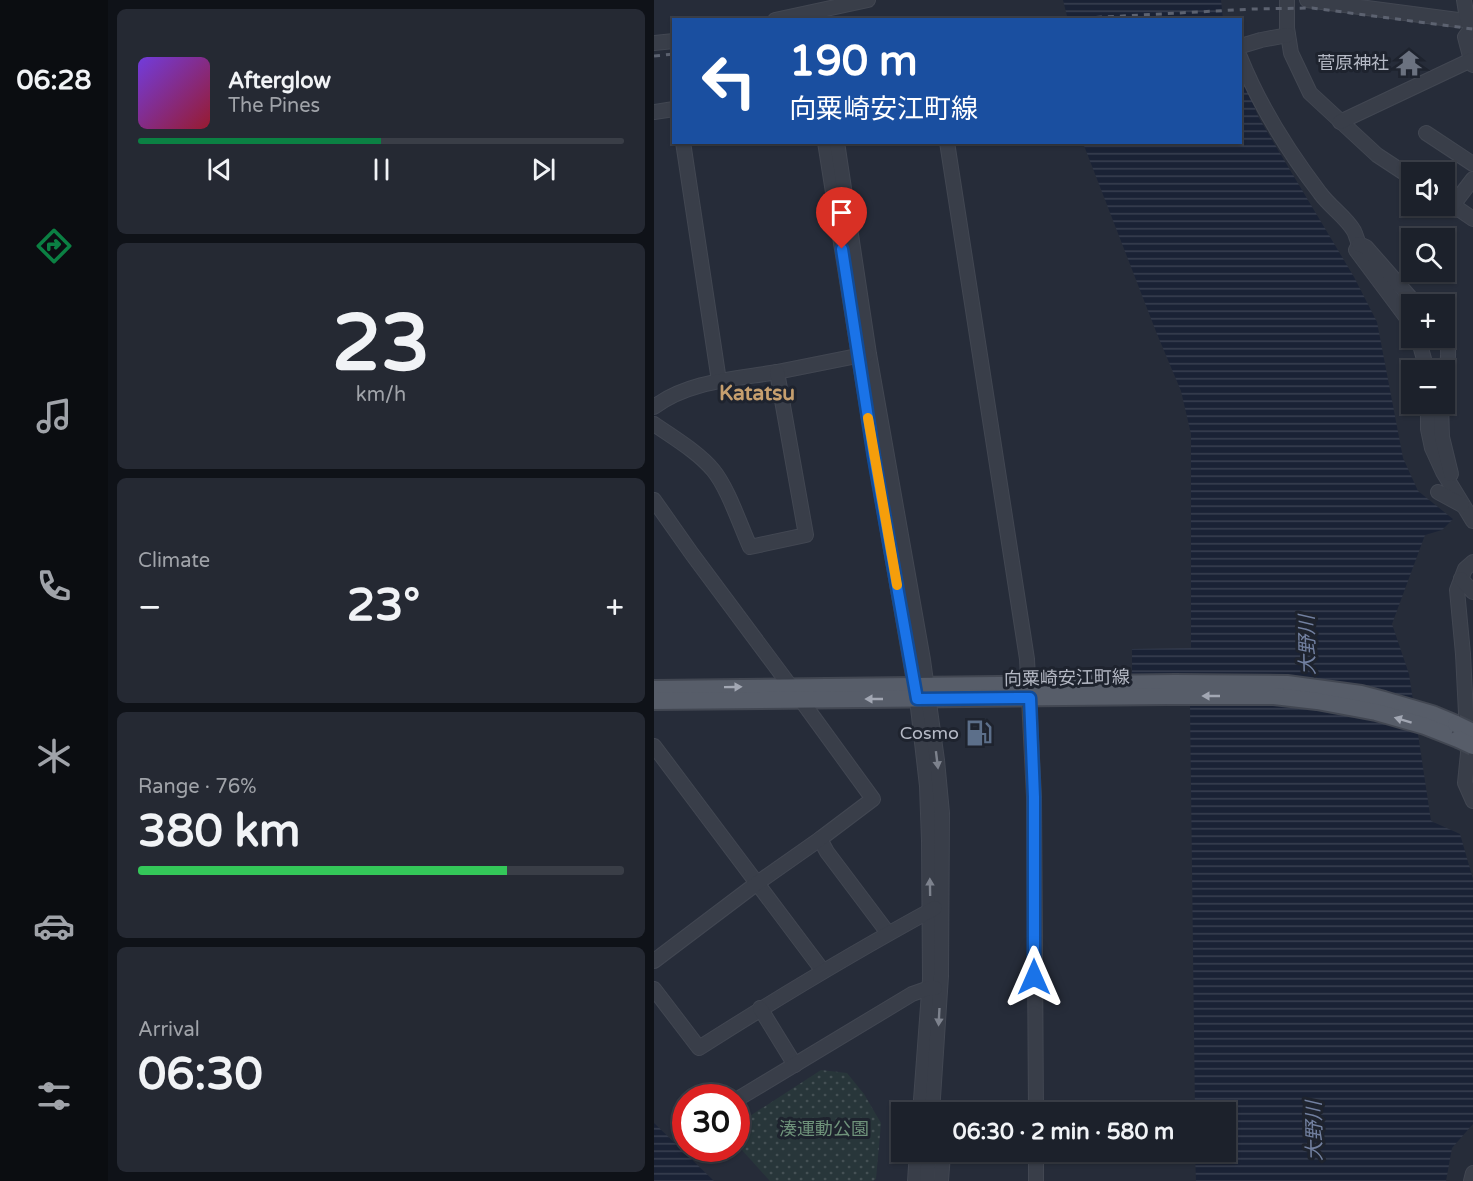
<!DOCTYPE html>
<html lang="en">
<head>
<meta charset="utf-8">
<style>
  body { margin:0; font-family:"Varela Round","Noto Sans JP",sans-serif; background:#252933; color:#f1f3f6; height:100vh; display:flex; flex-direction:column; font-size:22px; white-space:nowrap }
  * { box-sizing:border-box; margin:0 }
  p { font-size:20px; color:#a0a3a9 }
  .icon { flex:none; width:33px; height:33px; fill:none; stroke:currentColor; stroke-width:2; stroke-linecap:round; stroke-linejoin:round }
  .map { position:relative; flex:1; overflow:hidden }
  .drawer { display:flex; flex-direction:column; gap:9px; padding:9px; background:#0f1218; width:546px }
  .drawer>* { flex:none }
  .banner { position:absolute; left:18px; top:18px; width:570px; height:126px; border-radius:0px; box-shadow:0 2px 4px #0004,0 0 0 2px #3a3e47; background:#1a4fa0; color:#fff; overflow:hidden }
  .buttons { position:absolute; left:747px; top:162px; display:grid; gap:12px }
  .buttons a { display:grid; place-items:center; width:54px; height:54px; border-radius:0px; background:#1c212b; box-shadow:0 2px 4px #0004,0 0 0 2px #3a3e47; font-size:30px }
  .speed { position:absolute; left:18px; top:1084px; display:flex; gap:12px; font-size:30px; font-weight:700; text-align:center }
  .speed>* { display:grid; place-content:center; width:78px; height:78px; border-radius:50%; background:#1c212b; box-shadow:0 2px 4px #0004,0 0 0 2px #3a3e47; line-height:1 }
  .speed .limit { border:9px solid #d22; background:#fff; color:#111 }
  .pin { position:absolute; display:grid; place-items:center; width:51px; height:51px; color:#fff; margin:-62px -26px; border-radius:50% 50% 50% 0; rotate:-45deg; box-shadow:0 0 6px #0007 }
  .pin .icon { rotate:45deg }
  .me { position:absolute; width:66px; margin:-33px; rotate:0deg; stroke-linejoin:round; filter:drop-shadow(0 0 4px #0008) }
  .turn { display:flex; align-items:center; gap:21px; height:126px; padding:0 18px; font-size:27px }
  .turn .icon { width:78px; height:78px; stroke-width:2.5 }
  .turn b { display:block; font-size:42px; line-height:51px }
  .big { font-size:45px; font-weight:800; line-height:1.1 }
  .drawer .widget { flex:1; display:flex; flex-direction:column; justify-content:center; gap:9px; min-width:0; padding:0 21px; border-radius:9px; background:#252933 }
  .drawer .dial { align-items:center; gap:0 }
  .dial b { font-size:78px; line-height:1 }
  .song { display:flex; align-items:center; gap:18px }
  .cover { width:72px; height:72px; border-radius:9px; background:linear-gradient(135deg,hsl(260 70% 55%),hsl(350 70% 35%)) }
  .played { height:6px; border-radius:3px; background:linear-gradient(90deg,#0b8043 50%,#3a3e47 50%) }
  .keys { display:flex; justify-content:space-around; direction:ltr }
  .heat { display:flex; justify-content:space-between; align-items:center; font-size:33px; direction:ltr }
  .charge { height:9px; border-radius:4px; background:linear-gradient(90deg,#34c759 76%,#3a3e47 0) }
  .trip { position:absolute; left:237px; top:1102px; width:345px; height:60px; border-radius:0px; background:#1c212b; box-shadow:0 2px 4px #0004,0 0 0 2px #3a3e47; font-weight:800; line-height:60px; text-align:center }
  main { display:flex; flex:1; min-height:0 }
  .dock { display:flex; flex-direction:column; width:108px; justify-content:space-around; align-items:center; background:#0b0d11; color:#a0a3a9 }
  .dock .icon { width:42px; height:42px }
  .dock .selected { color:#0b8043 }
  .dock b { font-size:27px; color:#f1f3f6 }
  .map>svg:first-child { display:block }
  .park { fill:url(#park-dots) }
  .water { fill:url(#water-rules) }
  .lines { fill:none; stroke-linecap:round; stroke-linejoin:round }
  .minor-casing { stroke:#424752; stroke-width:16 }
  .major-casing { stroke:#424752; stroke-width:20 }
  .minor { stroke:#393e49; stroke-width:14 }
  .major { stroke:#575d69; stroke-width:16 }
  .rail { stroke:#5c6270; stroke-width:3; stroke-dasharray:6 6; stroke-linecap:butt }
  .major-bridge-casing { stroke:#424752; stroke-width:20; stroke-linecap:butt }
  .major-bridge { stroke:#575d69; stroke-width:16 }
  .oneway { fill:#a2a7b3 }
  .oneway2 { fill:#7d828d }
  .route-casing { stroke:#114b97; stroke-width:15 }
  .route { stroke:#1a73e8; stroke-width:10 }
  .slow { stroke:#f59e0b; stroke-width:10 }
  .labels { text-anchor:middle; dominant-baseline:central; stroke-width:6; stroke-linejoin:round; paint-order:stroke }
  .poi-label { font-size:18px; fill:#b5b9c5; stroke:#1e232e; text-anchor:end }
  .street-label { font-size:18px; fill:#b5b9c5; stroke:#1e232e }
  .park-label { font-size:18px; fill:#6f937b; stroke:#1e232e }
  .water-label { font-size:20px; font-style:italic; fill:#7280a0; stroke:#1e232e }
  .quarter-label { font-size:21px; font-weight:bold; fill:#c69f6e; stroke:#1e232e }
</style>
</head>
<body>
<main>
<nav class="dock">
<b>06:28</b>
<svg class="icon selected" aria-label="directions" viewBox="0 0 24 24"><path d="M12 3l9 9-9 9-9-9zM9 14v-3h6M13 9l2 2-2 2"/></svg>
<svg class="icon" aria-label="music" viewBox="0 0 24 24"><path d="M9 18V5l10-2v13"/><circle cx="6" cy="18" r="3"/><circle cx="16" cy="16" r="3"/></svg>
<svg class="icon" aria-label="phone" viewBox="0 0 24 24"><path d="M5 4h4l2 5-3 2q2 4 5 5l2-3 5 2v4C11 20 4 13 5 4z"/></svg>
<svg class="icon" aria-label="climate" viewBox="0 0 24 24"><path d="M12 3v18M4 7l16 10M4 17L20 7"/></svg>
<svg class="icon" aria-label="car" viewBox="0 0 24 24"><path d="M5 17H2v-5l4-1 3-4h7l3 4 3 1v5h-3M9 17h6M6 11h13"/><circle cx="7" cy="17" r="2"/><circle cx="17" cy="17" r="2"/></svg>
<svg class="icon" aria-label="filters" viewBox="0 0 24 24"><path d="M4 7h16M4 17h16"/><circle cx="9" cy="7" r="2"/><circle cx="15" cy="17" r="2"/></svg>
</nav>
<section class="drawer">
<div class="widget">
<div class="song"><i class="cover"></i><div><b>Afterglow</b><p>The Pines</p></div></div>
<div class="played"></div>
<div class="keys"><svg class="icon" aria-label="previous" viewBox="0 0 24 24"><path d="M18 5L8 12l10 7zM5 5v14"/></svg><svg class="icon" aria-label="pause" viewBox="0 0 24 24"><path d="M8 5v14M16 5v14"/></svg><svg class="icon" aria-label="next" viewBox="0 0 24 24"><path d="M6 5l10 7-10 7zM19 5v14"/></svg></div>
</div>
<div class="widget dial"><b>23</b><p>km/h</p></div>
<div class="widget"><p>Climate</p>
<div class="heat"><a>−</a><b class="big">23°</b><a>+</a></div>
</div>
<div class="widget"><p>Range · 76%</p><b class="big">380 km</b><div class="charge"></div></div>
<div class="widget"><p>Arrival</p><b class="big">06:30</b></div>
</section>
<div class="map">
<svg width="819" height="1181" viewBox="0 0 819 1181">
  <defs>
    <pattern id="park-dots" width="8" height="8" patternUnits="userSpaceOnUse" patternTransform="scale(1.5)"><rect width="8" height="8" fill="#28363a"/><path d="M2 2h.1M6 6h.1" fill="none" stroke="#455155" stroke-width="1.8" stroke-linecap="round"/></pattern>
    <pattern id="water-rules" width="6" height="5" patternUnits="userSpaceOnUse" patternTransform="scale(1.5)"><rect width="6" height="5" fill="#1a2235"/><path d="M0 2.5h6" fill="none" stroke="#394051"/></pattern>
  </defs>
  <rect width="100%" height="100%" fill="#262c39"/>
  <!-- park -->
  <path class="park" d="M167,1070L193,1073L210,1094L227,1123L222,1179L219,1181H116L87,1149L85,1123Z"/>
  <!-- water -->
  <g class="water">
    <path d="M409,0H567L569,19H425V16H413Z"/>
    <path d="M587,76L605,118L700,277L723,322L749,458L764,491L799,519L788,530L771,535L738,624L755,674L777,821L806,834L819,879V1124L798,1148L792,1181H542L541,1152H572V1113H541L536,705H469L478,679V649L537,648V434L527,391L503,334L429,143L586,142Z"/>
    <path d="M0,1123L60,1181H0Z"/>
  </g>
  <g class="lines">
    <!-- minor casing -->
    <g class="minor-casing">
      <g id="minor">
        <path d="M633,0V28L637,53L656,93L723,155L758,178"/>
        <path d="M653,0L804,20L819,19"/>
        <path d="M810,0L813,19L817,29L811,37L817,60"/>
        <path d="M121,20L214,0"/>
        <path d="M0,43L20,41"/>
        <path d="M586,48L587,46L607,40L634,35"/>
        <path d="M586,57C606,107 634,151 666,193C676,207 692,217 700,231C702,235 703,240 705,244L702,250L758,325"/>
        <path d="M0,112L20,109"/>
        <path d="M686,122L817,60L819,65"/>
        <path d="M772,133L819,164"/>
        <path d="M29,142L65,381"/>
        <path d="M171,142L221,457L263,699L273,786L275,841L276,979L266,1113"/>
        <path d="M183,142L215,354L269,660L283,760L288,813L287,976L278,1113"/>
        <path d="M293,142L373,659L380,797L382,1113"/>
        <path d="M790,199L819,219"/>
        <path d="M799,205L819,179"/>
        <path d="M705,244L712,247L762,304"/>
        <path d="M790,330C797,346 794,363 790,379"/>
        <path d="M764,338L770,359L772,370"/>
        <path d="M774,404V429L778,448L789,472L819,521"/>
        <path d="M787,404L788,437L797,474"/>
        <path d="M0,407C34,381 82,379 123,372C153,366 183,360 213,354"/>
        <path d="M0,424C20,438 44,452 59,470C74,488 86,525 96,547L152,535L123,372"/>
        <path d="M784,492L808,505"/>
        <path d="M0,500L38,554L137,687"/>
        <path d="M819,562L811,569L803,590L809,654L814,753L811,783L819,801"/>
        <path d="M807,579L819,592"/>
        <path d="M0,746L169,971"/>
        <path d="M166,839L173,852L234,933"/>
        <path d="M0,961L102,884L166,839L219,799L147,700"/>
        <path d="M0,989L45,1048C122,999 200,952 281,908"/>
        <path d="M106,1008L141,1065"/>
        <path d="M82,1100L258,994L275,988H281"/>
        <path d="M382,1152V1181"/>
        <path d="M261,1181L263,1152"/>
        <path d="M273,1181L275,1152"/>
        <path d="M287,1181L289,1154L287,1152"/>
        <path d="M817,1181L819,1173"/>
      </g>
    </g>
    <!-- major casing -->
    <g class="major-casing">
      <g id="major">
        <path d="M0,689L521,683L633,684L707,694L730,700L778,714L802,724"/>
        <path d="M0,701L513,696H620L663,701L722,712L771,726L804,739"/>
      </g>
    </g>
    <!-- minor -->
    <use href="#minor" class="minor"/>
    <!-- major -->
    <use href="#major" class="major"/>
    <!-- rail -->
    <g class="rail">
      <path d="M394,20L599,9L658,8L819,29"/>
      <path d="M0,56L20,54"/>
    </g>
    <!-- major-bridge casing -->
    <g class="major-bridge-casing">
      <g id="major-bridge">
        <path d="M802,724L819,732"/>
        <path d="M804,739L819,746"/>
      </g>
    </g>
    <!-- major-bridge -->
    <use href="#major-bridge" class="major-bridge"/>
  </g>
  <!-- one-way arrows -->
  <defs><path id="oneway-solid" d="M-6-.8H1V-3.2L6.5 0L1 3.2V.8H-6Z" transform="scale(1.5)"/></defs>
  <g class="oneway">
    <use href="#oneway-solid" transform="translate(79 687) rotate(-1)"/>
    <use href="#oneway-solid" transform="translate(557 696) rotate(180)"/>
    <use href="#oneway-solid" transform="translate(220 699) rotate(180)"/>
    <use href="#oneway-solid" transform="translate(749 720) rotate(-163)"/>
  </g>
  <g class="oneway2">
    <use href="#oneway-solid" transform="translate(283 760) rotate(83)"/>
    <use href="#oneway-solid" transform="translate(276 887) rotate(-91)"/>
    <use href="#oneway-solid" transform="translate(285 1017) rotate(93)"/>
  </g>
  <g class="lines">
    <!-- route casing -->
    <g class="route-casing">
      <path id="route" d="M188,249L220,457L263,699L376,698L380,797V977"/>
    </g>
    <!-- route -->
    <use href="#route" class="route"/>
    <!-- slow -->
    <path class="slow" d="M214,418L243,585"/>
  </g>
  <!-- icons -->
  <defs>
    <g id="temple-bare" transform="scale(2.07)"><path d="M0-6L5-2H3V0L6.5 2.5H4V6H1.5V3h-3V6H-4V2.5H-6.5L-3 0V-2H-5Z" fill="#6b7280" stroke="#1e232e" stroke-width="2.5" paint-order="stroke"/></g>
    <g id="fuel-bare" transform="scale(2.07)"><path d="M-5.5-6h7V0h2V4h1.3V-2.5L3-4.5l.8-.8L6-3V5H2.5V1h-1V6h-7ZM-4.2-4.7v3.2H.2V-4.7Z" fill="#5c6f8a" stroke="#1e232e" stroke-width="2.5" paint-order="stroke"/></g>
  </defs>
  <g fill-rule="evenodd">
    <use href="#temple-bare" x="755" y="63"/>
    <use href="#fuel-bare" x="325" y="733"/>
  </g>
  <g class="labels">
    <!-- poi labels -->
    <g class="poi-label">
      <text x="735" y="63">菅原神社</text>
      <text x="305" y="733">Cosmo</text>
    </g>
    <!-- street labels -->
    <g class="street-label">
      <text transform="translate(413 678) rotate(-1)">向粟崎安江町線</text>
    </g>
    <!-- park labels -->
    <g class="park-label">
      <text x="170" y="1129">湊運動公園</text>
    </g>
    <!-- water labels -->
    <g class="water-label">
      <text transform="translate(654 645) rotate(-91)">大野川</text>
      <text transform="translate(661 1131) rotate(-91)">大野川</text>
    </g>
    <!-- quarter labels -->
    <g class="quarter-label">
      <text x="103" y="393">Katatsu</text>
    </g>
  </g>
</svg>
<div class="buttons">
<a><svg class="icon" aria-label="sound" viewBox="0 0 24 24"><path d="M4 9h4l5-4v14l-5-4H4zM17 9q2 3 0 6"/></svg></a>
<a><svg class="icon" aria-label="search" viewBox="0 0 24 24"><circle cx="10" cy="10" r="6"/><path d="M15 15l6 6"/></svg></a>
<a>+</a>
<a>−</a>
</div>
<div class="speed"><div class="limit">30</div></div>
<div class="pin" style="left:188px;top:249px;background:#d93025"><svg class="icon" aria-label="arrive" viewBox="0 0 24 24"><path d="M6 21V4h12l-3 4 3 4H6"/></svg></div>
<svg class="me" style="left:380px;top:977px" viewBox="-20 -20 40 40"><path d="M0-17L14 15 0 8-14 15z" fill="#1a73e8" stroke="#fff" stroke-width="4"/></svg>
<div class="trip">06:30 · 2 min · 580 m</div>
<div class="banner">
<div class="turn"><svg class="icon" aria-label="left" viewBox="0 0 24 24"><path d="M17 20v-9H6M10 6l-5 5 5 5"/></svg><div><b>190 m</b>向粟崎安江町線</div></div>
</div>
</div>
</main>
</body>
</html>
